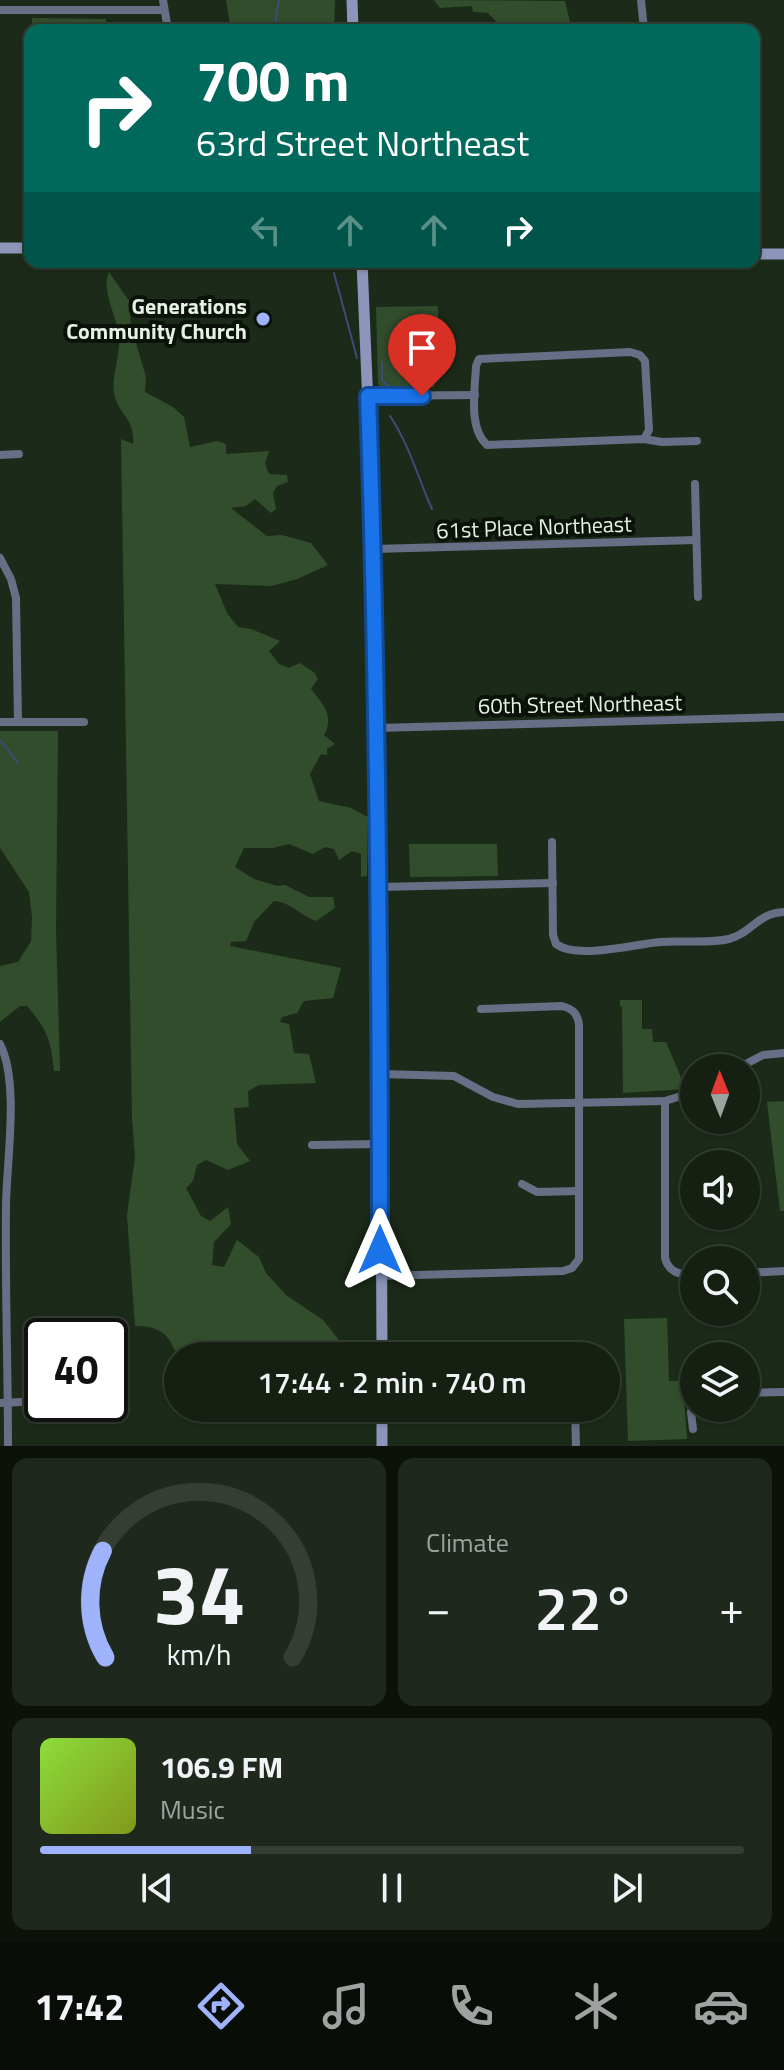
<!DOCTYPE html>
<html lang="en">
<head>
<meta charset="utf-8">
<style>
  body { margin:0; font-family:"Titillium Web",sans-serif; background:#1e281c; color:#f1f3f6; height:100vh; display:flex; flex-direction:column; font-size:30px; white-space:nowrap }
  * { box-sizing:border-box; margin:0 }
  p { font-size:26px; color:#9da3a0 }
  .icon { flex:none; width:44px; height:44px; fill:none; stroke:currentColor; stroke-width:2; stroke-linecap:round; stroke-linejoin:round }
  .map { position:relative; height:1446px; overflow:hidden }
  .drawer { display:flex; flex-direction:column; gap:12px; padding:12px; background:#0c120a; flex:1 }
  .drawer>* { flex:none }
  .banner { position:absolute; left:24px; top:24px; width:736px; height:244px; border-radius:16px; box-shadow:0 2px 6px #0004,0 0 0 2px #343e33; background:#00695c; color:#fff; overflow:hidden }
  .needle { width:52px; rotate:359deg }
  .tools { position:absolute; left:680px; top:1054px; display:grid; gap:16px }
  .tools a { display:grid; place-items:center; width:80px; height:80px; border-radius:50%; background:#152013; box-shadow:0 2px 6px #0004,0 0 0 2px #343e33; font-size:40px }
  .speed { position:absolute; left:24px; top:1318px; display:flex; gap:16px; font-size:40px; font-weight:700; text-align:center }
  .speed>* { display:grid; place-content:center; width:104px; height:104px; border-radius:50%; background:#152013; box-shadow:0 2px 6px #0004,0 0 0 2px #343e33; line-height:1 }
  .speed .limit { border:4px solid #111; border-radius:12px; background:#fff; color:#111 }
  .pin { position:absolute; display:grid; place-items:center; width:68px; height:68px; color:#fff; margin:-82px -34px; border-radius:50% 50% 50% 0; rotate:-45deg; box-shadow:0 0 8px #0007 }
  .pin .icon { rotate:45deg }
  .me { position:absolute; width:88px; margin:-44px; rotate:0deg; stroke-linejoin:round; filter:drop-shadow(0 0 6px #0008) }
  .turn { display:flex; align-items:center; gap:28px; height:168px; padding:0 40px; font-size:36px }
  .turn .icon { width:104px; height:104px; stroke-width:2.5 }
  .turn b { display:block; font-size:56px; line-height:68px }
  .lanes { display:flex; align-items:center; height:76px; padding:0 40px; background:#0003; justify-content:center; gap:40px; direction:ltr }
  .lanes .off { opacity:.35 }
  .big { font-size:60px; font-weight:600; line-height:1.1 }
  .drawer .card { flex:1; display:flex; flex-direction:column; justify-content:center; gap:12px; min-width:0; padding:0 28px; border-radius:16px; background:#1e281c }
  .drawer .dial { align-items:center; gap:0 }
  .dial svg { height:208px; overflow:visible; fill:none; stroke:#343e33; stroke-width:7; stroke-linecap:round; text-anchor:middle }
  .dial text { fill:#f1f3f6; stroke:none }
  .song { display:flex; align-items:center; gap:24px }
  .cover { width:96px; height:96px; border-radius:12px; background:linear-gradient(135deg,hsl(90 70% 55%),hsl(70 70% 35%)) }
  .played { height:8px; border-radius:4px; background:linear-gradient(90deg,#9fb3fd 30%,#343e33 30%) }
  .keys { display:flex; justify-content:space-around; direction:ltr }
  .heat { display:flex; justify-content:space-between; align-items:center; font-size:44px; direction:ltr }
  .drawer .tiles { flex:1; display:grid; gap:12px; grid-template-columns:1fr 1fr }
  .card:last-child { grid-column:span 2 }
  .trip { position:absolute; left:164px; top:1342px; width:456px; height:80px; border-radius:40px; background:#152013; box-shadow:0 2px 6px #0004,0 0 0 2px #343e33; font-weight:600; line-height:80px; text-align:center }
  .dock { display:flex; height:128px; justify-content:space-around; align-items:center; background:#080d08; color:#9da3a0 }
  .dock .icon { width:56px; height:56px }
  .dock .on { color:#9fb3fd }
  .dock b { font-size:36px; color:#f1f3f6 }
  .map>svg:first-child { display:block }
  .green { fill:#324d2c }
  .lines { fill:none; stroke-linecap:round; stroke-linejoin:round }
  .stream { stroke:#3f4a7b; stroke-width:2 }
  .street { stroke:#676e85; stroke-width:8 }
  .secondary { stroke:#8c96bb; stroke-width:11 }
  .route-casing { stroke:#114b97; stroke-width:20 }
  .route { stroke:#1a73e8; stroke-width:14 }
  .poi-dot { fill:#9fb3fd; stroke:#0b1209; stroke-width:3 }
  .labels { text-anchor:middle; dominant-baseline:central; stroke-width:8; stroke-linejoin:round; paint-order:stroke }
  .poi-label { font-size:22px; font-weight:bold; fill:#e7f1e5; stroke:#0b1209; text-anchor:end }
  .street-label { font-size:22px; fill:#e7f1e5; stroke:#0b1209 }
</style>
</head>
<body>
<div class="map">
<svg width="784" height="1446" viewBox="0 0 784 1446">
  <rect width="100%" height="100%" fill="#1c2b19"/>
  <!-- green -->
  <g class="green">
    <path d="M226,0H335L334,30H231Z"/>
    <path d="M434,0L565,1L572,30H504L488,13L473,12L472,6L440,8Z"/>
    <path d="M32,18L106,19V30H32Z"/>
    <path d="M109,272L129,301L131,326L146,377L145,392L173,407L184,417L190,447L217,441L226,444V454L269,451L265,463L269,474L287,475L288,482L277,486L273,493L276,509L271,513L255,499L246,506L231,508L267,536L282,535L311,543L328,565L297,579L272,586L215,584L227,613L238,627L251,629L280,641L269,651L279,664L289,668L300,663L315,673L318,679L311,689C322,703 335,716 324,735L335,744L327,749V755L321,754L310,774L319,801L351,808L368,817L367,876L361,877V854L352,851L339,860L334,849L325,847L313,854L289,844L273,848H244L235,867L254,879L277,886L285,885L309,897H333L335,908L316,921C300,915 290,902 274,901L254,922L246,941L231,942L230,946L341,968L333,998L304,1001L297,1013L282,1017L280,1022L289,1024L294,1053L309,1054L316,1083L259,1085L248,1091L249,1107L234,1108L237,1144L250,1161L228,1170L206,1160L197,1165L193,1181L186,1188L201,1216L210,1221L228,1207L231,1224L214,1242L212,1265L224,1267L237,1240L259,1257L266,1273L286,1295L323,1320L346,1349L361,1356H284L259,1346H244L185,1354L175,1351C167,1331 156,1326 135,1326L127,1215L135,1157L132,1119L121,439L133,444C135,418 120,416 115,397C110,380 120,358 119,340C119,318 100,292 109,272Z"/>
    <path d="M438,306L439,352H433L434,387L384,390L378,384L376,307Z"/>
    <path d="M0,731H58L56,929L60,1071H54C51,1040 47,1029 27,1006H20L0,1022V966L18,962L31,941L32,917L29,892L0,848Z"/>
    <path d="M409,844H497L498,876L410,877Z"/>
    <path d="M620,1000H642V1029H652L653,1042H666L686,1089L623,1093L622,1006H620Z"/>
    <path d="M784,1101V1211H780L767,1102Z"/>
    <path d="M667,1318L669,1381H694V1389L684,1399L687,1439L628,1441L624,1319Z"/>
  </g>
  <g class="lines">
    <!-- stream -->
    <g class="stream">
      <path d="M277,30L275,23L279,0"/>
      <path d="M334,273L357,358"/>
      <path d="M382,362V380L390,388"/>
      <path d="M390,416C409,444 418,478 432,509"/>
      <path d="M0,740L18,763"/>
    </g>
    <!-- street -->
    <g class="street">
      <path d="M163,0L168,30"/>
      <path d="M641,0L644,30"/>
      <path d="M0,10H163"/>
      <path d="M368,396L475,395"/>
      <path d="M644,439L649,430L645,361L640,355L630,352L479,359L476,366C475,390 468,428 487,445L644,439L662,442L697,441"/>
      <path d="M0,455L19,454"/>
      <path d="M695,484L698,597"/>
      <path d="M374,549L696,540"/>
      <path d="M0,558L11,579L16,598L18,722"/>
      <path d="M0,722H84"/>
      <path d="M377,728L784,717"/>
      <path d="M552,842L553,935L556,944C577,960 634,944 660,942C682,940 708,944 729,939C752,933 757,913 784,912"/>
      <path d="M380,887L553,883"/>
      <path d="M0,1044C20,1083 6,1164 6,1208C5,1287 8,1367 8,1446"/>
      <path d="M738,1068L763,1055L784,1053"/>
      <path d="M380,1074L454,1076L493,1097L518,1104L665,1101L694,1092"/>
      <path d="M665,1101V1258C669,1273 680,1275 694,1274"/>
      <path d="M312,1145L380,1144"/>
      <path d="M522,1184L537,1192L579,1191"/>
      <path d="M746,1273L784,1271"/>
      <path d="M380,1276L563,1271L572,1268L579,1259V1025C578,1014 573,1009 562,1006L481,1009"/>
      <path d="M110,1380L112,1378"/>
      <path d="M746,1393L784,1392"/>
      <path d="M0,1403L42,1401"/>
      <path d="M575,1408L576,1446"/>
      <path d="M693,1429L691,1412L694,1400"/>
    </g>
    <!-- secondary -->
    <g class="secondary">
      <path d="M352,0L353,30"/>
      <path d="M0,248H30"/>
      <path d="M754,254H784"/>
      <path d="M362,262L374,549L380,887L382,1356"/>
      <path d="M382,1446V1408"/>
    </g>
  </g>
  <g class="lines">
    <!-- route casing -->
    <g class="route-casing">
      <path id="route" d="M380,1250C380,965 378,681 368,396H422"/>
    </g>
    <!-- route -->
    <use href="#route" class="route"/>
  </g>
  <!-- markers -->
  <circle class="poi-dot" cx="263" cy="319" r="8"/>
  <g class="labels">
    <!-- poi labels -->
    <g class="poi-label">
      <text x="247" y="306">Generations<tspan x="247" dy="25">Community Church</tspan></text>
    </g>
    <!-- street labels -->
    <g class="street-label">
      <text transform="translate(534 527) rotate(-2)">61st Place Northeast</text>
      <text transform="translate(580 704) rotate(-1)">60th Street Northeast</text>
    </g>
  </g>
</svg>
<div class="tools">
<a><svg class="needle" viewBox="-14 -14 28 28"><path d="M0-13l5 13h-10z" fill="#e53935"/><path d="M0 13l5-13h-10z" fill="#9da3a0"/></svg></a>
<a><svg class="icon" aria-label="sound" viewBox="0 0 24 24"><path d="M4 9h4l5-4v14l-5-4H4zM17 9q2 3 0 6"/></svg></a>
<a><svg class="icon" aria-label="search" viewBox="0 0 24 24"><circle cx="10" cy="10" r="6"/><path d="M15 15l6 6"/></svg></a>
<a><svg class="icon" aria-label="layers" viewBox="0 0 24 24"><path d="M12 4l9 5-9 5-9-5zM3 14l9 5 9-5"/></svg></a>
</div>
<div class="speed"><div class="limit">40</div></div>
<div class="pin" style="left:422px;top:396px;background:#d93025"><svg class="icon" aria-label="arrive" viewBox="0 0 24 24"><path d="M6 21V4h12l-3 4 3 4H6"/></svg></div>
<svg class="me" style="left:380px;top:1250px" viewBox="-20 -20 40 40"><path d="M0-17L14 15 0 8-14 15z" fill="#1a73e8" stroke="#fff" stroke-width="4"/></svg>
<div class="trip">17:44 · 2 min · 740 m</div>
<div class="banner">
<div class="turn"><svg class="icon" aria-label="right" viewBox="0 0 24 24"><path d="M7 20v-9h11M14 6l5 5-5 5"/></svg><div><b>700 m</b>63rd Street Northeast</div></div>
<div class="lanes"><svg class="icon off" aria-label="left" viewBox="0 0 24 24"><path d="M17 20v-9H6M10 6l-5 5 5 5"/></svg><svg class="icon off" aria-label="ahead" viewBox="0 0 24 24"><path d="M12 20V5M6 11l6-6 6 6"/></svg><svg class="icon off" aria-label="ahead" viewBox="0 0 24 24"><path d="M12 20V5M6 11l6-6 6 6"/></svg><svg class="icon" aria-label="right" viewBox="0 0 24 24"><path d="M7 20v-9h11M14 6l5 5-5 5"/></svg></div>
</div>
</div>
<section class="drawer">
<div class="tiles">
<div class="card dial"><svg viewBox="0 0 100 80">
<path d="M14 69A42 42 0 1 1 86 69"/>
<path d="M14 69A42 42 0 0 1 13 28" stroke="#9fb3fd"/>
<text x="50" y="56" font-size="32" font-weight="700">34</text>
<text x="50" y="72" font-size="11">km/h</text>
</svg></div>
<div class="card"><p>Climate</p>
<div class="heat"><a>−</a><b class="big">22°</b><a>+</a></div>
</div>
<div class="card">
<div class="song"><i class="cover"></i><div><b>106.9 FM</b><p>Music</p></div></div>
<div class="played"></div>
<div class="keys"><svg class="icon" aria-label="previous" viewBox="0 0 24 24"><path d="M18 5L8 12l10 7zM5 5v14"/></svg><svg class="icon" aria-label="pause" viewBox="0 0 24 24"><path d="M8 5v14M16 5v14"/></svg><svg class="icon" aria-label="next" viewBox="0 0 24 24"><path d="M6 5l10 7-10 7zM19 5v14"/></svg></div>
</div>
</div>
</section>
<nav class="dock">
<b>17:42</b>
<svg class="icon on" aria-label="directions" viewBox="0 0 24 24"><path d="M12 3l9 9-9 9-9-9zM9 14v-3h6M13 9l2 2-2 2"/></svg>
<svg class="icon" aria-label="music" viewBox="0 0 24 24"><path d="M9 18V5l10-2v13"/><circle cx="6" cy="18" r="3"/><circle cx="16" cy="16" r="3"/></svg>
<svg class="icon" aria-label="phone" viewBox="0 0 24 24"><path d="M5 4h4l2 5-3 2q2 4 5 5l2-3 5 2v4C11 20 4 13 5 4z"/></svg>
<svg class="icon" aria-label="climate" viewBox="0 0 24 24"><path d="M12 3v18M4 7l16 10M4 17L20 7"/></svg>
<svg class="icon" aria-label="car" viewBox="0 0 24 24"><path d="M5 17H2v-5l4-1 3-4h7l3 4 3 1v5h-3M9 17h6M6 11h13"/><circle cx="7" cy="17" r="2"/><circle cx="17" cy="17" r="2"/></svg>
</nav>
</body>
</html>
